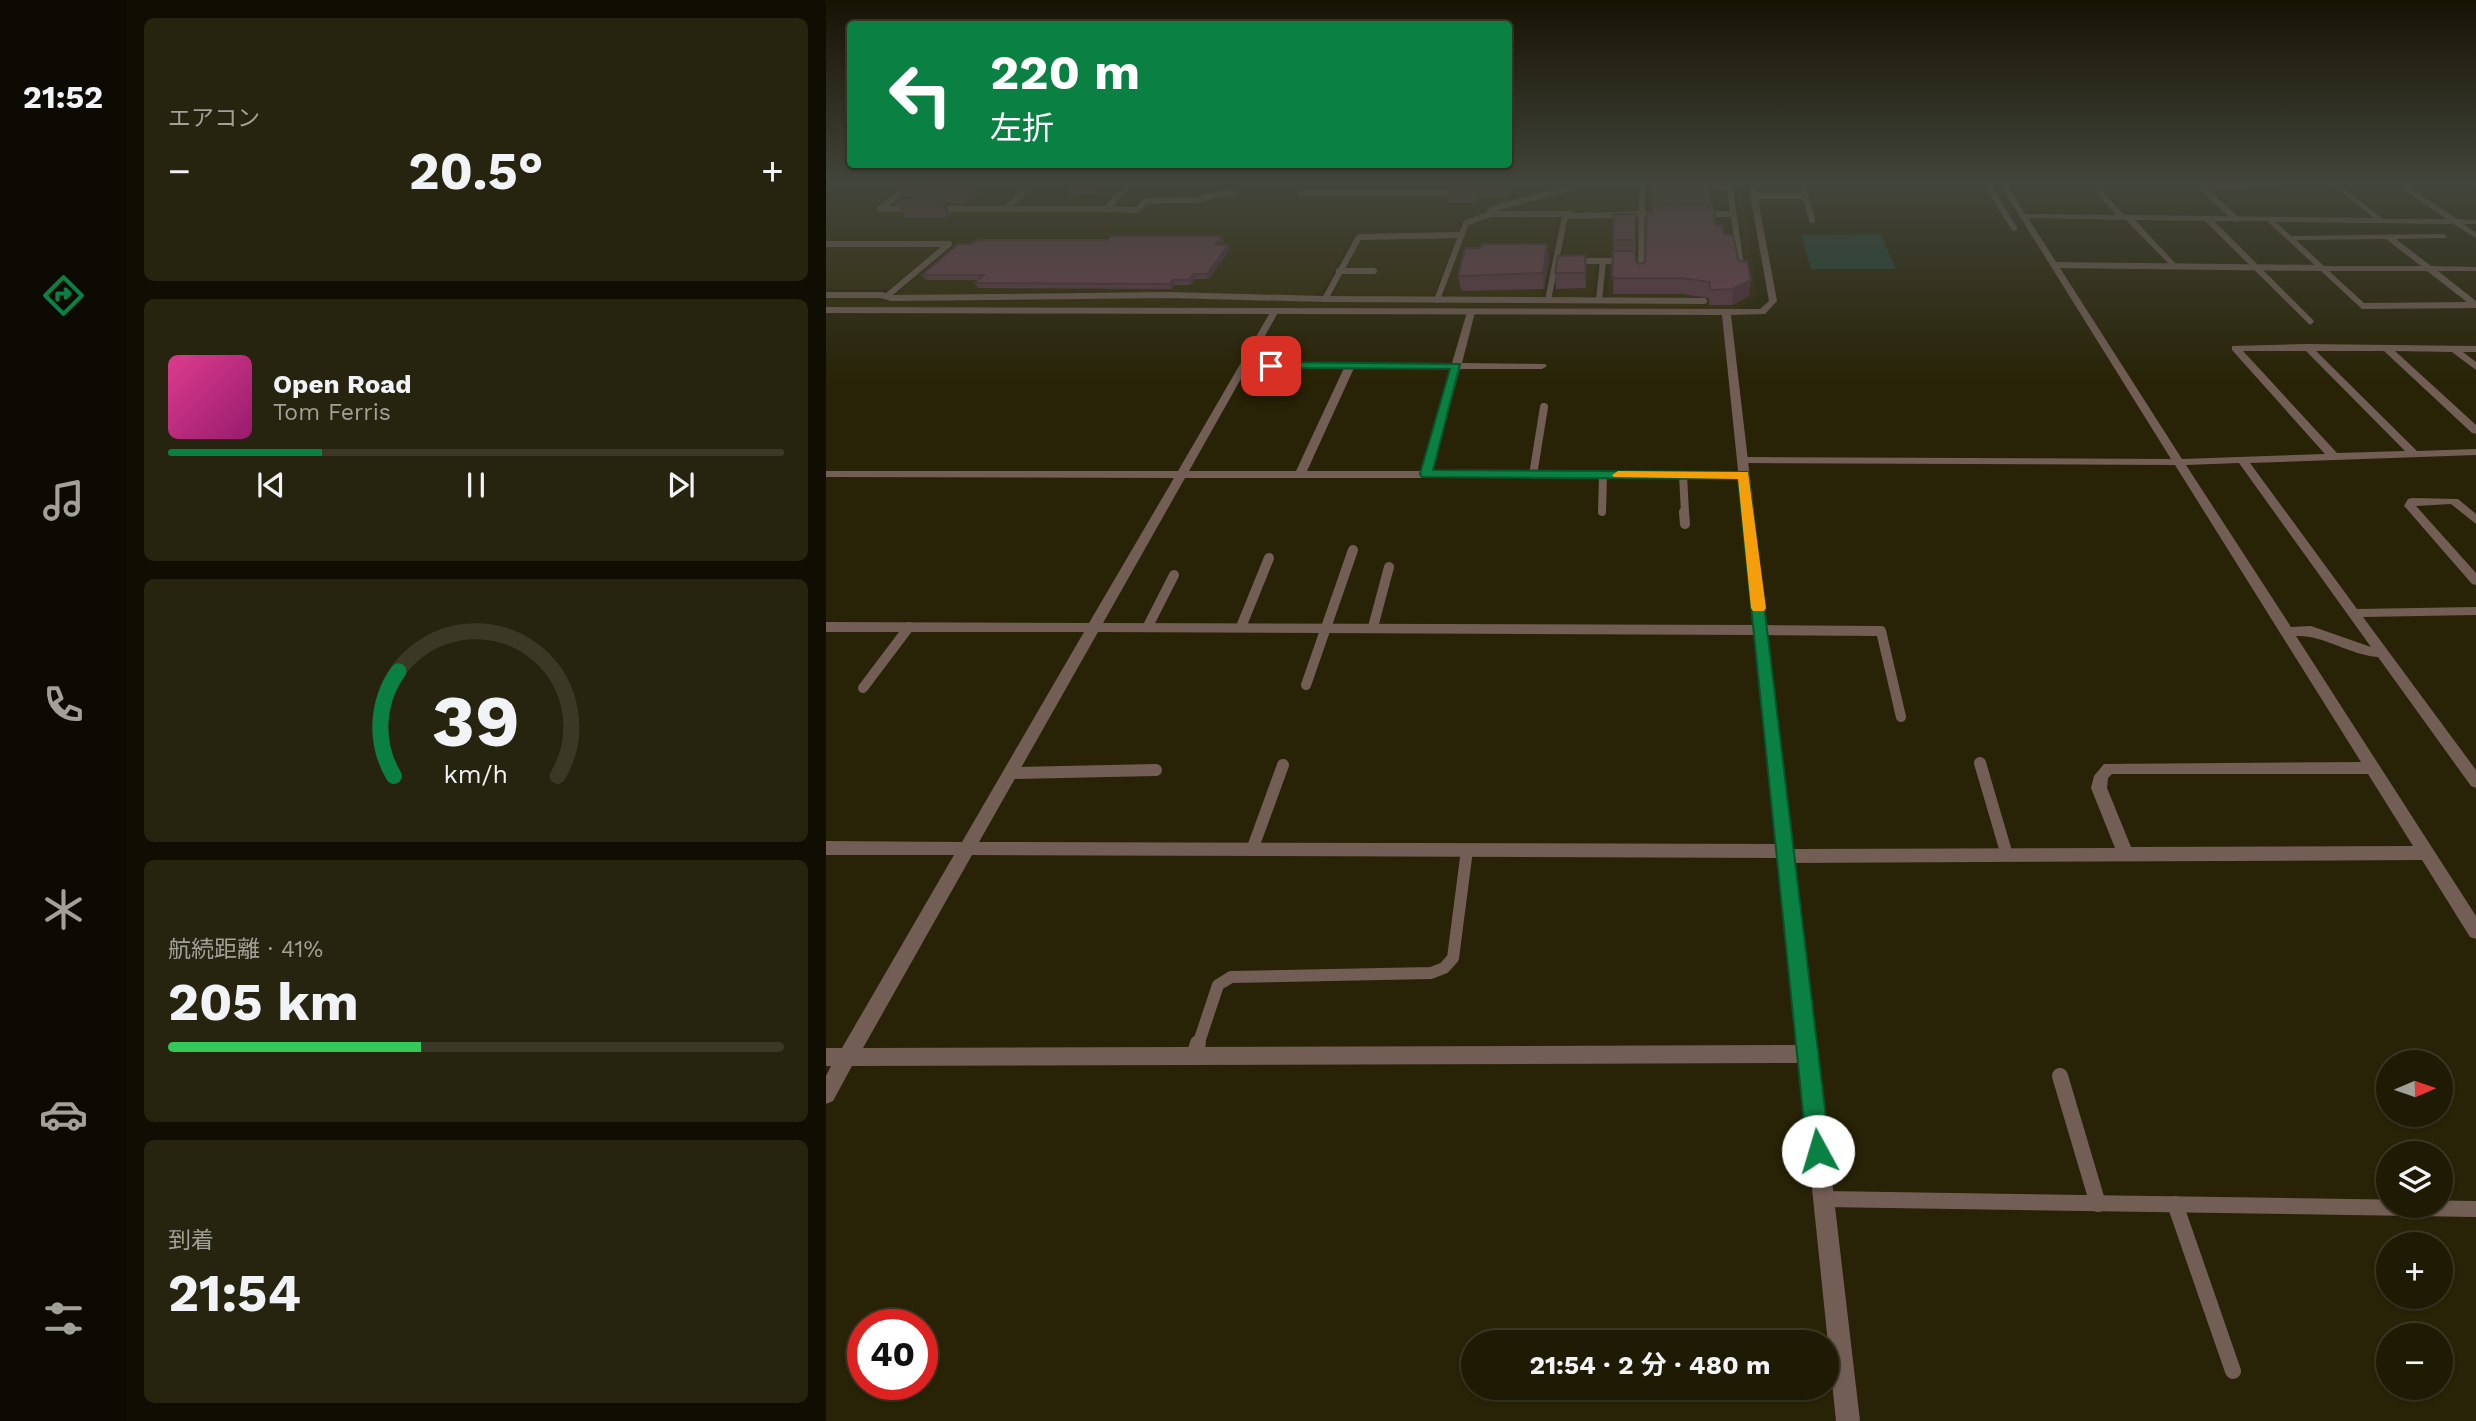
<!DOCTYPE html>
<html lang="ja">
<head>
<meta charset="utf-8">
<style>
  body { margin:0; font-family:"Work Sans","Noto Sans JP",sans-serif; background:#26230e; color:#f1f3f6; height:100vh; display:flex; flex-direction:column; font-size:26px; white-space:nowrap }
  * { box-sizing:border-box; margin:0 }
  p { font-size:23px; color:#a1a19a }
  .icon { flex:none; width:38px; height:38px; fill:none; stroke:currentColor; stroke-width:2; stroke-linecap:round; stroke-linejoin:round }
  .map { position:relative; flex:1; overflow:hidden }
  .drawer { display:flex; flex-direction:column; gap:18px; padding:18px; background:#100e02; width:700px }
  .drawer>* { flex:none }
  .guide { position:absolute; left:21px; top:21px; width:665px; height:147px; border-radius:7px; box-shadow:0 2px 5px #0004,0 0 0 2px #3c3826; background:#0b8043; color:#fff; overflow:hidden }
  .needle { width:46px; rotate:88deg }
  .buttons { position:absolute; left:1550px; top:1050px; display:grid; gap:14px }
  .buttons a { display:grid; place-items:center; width:77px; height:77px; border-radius:50%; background:#1e1a04; box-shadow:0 2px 5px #0004,0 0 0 2px #3c3826; font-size:35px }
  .speed { position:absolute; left:21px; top:1309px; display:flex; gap:14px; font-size:35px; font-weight:700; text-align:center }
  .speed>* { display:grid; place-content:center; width:91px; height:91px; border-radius:50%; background:#1e1a04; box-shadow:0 2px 5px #0004,0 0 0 2px #3c3826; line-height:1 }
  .speed .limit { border:10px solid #d22; background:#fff; color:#111 }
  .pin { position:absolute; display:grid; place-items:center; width:60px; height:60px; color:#fff; margin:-30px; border-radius:14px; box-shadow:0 4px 10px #0006 }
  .me { position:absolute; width:77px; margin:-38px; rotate:354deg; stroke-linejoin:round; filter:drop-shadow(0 0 5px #0008) }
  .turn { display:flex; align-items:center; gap:24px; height:147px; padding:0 28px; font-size:32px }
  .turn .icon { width:91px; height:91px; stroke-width:2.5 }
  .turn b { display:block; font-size:49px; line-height:60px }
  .big { font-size:52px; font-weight:700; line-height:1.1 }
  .drawer .widget { flex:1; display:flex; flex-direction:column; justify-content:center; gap:10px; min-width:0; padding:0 24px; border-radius:10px; background:#26230e }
  .drawer .dial { align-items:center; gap:0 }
  .dial svg { height:182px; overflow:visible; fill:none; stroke:#3c3826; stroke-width:7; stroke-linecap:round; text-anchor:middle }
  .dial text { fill:#f1f3f6; stroke:none }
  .song { display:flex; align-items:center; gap:21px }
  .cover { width:84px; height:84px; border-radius:10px; background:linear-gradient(135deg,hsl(330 70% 55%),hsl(320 70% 35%)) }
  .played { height:7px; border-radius:4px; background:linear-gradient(90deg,#0b8043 25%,#3c3826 25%) }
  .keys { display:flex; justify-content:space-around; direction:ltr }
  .heat { display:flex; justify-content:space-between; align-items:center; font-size:38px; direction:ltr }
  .charge { height:10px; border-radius:5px; background:linear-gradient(90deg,#34c759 41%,#3c3826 0) }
  .trip { position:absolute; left:635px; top:1330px; width:378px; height:70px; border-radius:35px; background:#1e1a04; box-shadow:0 2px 5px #0004,0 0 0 2px #3c3826; font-weight:700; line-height:70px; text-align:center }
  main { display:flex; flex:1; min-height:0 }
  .menu { display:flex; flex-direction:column; width:126px; justify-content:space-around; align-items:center; background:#0c0a02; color:#a1a19a }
  .menu .icon { width:49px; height:49px }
  .menu .on { color:#0b8043 }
  .menu b { font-size:32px; color:#f1f3f6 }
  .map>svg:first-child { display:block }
  .built { fill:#302904 }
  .green { fill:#204435 }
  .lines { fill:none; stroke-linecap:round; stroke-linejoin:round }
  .service-far4 { stroke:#735e55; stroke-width:6 }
  .service-far3 { stroke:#735e55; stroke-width:8 }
  .service-far2 { stroke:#735e55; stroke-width:10 }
  .service-far1 { stroke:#735e55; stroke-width:12 }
  .service { stroke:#735e55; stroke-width:16 }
  .minor { fill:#735e55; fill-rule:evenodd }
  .tertiary { fill:#735e55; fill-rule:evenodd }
  .wall { fill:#5f3949 }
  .shaded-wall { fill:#4e2e3c }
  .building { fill:#6f4255; stroke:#4e2e3c; stroke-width:2 }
  .route { fill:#0b8043; stroke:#07532c; stroke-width:2 }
  .slow { fill:#f59e0b }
</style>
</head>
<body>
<main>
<nav class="menu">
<b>21:52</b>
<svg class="icon on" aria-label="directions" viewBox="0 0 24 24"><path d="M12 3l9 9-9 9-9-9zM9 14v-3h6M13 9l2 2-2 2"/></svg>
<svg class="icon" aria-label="music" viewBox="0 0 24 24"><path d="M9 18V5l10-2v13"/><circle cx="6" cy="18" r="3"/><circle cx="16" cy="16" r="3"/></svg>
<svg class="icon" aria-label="phone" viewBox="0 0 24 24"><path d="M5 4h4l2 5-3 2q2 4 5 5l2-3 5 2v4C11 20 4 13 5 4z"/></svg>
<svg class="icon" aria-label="climate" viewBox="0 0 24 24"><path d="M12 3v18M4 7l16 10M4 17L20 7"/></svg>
<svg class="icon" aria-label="car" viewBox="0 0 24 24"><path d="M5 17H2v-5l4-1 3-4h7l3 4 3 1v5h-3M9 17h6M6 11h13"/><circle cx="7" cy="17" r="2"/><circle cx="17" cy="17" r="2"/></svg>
<svg class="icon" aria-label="filters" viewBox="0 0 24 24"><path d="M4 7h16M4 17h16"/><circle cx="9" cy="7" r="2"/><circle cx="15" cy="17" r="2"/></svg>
</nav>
<section class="drawer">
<div class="widget"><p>エアコン</p>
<div class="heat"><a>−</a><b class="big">20.5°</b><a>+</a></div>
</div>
<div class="widget">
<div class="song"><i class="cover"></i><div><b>Open Road</b><p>Tom Ferris</p></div></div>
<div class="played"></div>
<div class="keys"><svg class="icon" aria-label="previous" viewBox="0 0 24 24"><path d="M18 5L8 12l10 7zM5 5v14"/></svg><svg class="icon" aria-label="pause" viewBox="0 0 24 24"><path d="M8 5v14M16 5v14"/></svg><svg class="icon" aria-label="next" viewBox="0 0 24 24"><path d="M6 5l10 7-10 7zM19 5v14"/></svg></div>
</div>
<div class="widget dial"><svg viewBox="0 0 100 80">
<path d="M14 69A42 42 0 1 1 86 69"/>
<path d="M14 69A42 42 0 0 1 16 23" stroke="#0b8043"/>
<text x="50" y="56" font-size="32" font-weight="700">39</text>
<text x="50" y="72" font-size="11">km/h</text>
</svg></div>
<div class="widget"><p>航続距離 · 41%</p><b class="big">205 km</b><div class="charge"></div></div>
<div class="widget"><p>到着</p><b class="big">21:54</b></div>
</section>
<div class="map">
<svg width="1650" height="1421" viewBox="0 0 1650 1421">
  <rect width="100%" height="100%" fill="#282306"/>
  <!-- built -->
  <g class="built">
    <path d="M0,183H82L47,211L313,212L322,202L392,201L404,191L402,190L406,183H530L526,192L655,191L651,205L654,207V216L635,222L631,233H528L497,290L485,295L236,292L68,296L131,241L0,240Z"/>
    <path d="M213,183H300L280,203L270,207L189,205Z"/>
    <path d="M309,183H394L387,192H369L364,198L317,199L308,209H285Z"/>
    <path d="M661,183H754L661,207L655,205Z"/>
    <path d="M768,183H820L813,187L811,210L806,211L675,212V210Z"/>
    <path d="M909,183H914L931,296L911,309L0,307V300L209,301L233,298L880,304L881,300L781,299L784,263L819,274L820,218L874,219L890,217L903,223L909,271L921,272Z"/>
    <path d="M194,186L196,189L174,207L67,206L84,191L94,189Z"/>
    <path d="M805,216L811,220L810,259H737L743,223L747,218Z"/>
    <path d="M665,217H732L715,298H623L617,293L642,224Z"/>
    <path d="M624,237L629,239L609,294L601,297H514L508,294L517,276L525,273L526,269L522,266L536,239Z"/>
    <path d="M0,246H113L63,289H0Z"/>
    <path d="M737,262H770L766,298H730Z"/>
  </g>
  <!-- green -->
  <path class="green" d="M1055,234L1070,269H985L975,235Z"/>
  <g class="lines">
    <!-- service-far4 -->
    <g class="service-far4">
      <path d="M88,183L54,209H89"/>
      <path d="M903,183L916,272"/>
      <path d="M976,183L986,220"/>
      <path d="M1160,183L1188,228"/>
      <path d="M140,184H207"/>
      <path d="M1373,185L1410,219"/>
      <path d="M871,186H904"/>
      <path d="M1375,187L1447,185"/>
      <path d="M474,193H636L649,191L657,183"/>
      <path d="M928,196H979"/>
      <path d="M109,209H280L305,183"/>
      <path d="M179,209L208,183"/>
      <path d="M280,209L311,210L320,201L372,200L391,194L408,193"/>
      <path d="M664,214H745"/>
      <path d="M875,214H908"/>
      <path d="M0,244H123L61,296"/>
      <path d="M748,261H798"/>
      <path d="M1230,265L1495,268"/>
      <path d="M513,271H548"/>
      <path d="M815,274L816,189L825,183"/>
      <path d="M0,295H55L66,298L342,295L499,299L878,301"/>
      <path d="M499,299L533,237L634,235"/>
      <path d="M611,300L640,223L662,215L666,209L761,183"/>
      <path d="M722,300L739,216L835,214"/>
      <path d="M773,300L777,261"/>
    </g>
    <!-- service-far3 -->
    <g class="service-far3">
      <path d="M707,475L718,407"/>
      <path d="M857,475L859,513"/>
      <path d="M776,512L777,475"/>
    </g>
    <!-- service-far2 -->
    <g class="service-far2">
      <path d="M858,512L859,524"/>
      <path d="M322,626L348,575"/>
      <path d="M415,627L443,558"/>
      <path d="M547,627L563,567"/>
      <path d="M935,630L1055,631L1075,717"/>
      <path d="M480,685L527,550"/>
      <path d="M37,688L83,627"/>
    </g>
    <!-- service-far1 -->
    <g class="service-far1">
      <path d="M1154,763L1181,855"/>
      <path d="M184,773L330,770"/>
      <path d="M426,850L457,765"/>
      <path d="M372,1045L392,985L405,977L605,973L618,968L627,958L641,850"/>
    </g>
    <!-- service -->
    <g class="service">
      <path d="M368,1056L372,1043"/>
      <path d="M1234,1076L1272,1204"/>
      <path d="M998,1199L1650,1209"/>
      <path d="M1349,1204L1407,1371"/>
    </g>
    <!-- minor -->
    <g class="minor">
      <path d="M1173,183H1180L1199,214L1290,215L1262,183H1269L1298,215L1548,218L1504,183H1512L1557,219H1620L1569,183H1577L1631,219L1650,220V224H1638L1650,233V238L1627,224L1450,222L1465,236L1617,234L1621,236L1620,238L1570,239L1605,266L1650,267V271H1612L1650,301V308L1536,309L1441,221H1388L1487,320L1488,322L1484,325L1379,221L1309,220L1350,264V268H1347L1300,220L1202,218L1356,459L1499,454L1406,350V346L1481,344L1650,346V352H1637L1650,362V370L1626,352L1569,351L1650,425V434L1646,433L1558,351H1490L1591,451L1650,449V455L1424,463L1531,609L1650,607V615L1537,617L1650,770V788L1645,786L1552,657C1523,655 1499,635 1470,636L1650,916V939L1644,937L1596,860L960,863L953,858L146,855L37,1048L982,1045L989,1047L991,1054L989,1061L982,1063L26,1066L7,1101L0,1104V1076L5,1066H0V1048H16L128,855H0V841L136,842L258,632H0V622L263,623L348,478L0,477V471H352L445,311L449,308L453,311L424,362L626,363L641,312L645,309L649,312L636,363L719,364L721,366L716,369H634L606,471L918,472L923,475L918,478H359L277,623L935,625L941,630L935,635L272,632L153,842L959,844L966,849L1289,848L1265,788L1268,776L1278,764L1535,762L1349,465L916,463L911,460L916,457L1345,459ZM1560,239L1595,266H1498L1470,240ZM1503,271H1601L1641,302L1538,303ZM1417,351H1480L1579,451L1511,453ZM421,368H518L470,471H363ZM528,368L625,369L595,471H481ZM1413,463L1545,647L1485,626L1465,627L1360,465ZM1286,774H1542L1587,846L1305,847L1281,788L1282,778Z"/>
      <path d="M1441,183H1449L1451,185L1447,187Z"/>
      <path d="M1640,183H1649L1650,189Z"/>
      <path d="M1586,498L1632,499L1650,514V524L1625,504L1590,506L1650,573V585L1646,584L1580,508L1578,506L1582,499Z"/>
    </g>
    <!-- tertiary -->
    <path class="tertiary" d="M922,183H929L951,301L939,314L905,315L1034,1421H1010L896,315L0,313V307L934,309L943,301Z"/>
  </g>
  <!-- wall -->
  <g class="wall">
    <path d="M71,183H154L157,190L140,203H119L125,215L122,217L79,218L71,203L89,200L88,197H79Z"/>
    <path d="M238,183H281L271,193L243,194Z"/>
    <path d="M539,183H592L590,187H539Z"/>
    <path d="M604,183H686L683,197H652L651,203H622L620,189V187H604Z"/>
    <path d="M823,183H884L885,194V205L890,225L898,234L912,259L923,296L906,305H883V298L856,294H787V240L810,214V262L814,264L819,262L826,213Z"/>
    <path d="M396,236L398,241L395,245H402L403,250L383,279H369L365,285H349L346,289L152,288L149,283L153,280H100L96,275L281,240Z"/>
    <path d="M721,244L723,259L718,289L635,291L632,276L654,248Z"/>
    <path d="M759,255L760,288L730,289L729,273Z"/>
  </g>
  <!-- shaded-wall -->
  <g class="shaded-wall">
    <path d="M139,183H154L157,190L140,203L132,189Z"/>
    <path d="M267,183H281L271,193Z"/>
    <path d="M651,183L652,197L651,203L649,189Z"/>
    <path d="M681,183H686L683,197Z"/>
    <path d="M117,200L125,215L122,217L114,202Z"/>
    <path d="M396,236L398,241L391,250L389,245Z"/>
    <path d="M721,244L723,259L718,289L717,273Z"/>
    <path d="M402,245L403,250L383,279L381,274Z"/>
    <path d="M367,274L369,279L365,285L363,280Z"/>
    <path d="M347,280L349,285L346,289L344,284Z"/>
    <path d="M925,280L923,296L906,305L907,289Z"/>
  </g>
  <!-- building -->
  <g class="building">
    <path d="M86,183H139L132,189H88L91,187H82Z"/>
    <path d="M630,183H650L649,189H620L621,184Z"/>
    <path d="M824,183H884L885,194L825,195Z"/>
    <path d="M74,200H117L114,202L71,203Z"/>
    <path d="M887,205L890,225H897L898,234L907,235L912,259L917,262L921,260L925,280L907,289L884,290V282L856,278H786L787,251H809L810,262L814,264L819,262L821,214L826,213V206Z"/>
    <path d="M788,214H810L809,240H787Z"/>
    <path d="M285,236H396L389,245H402L381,274H367L363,280H347L344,284L149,283L158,275H96L132,244H145L151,240H281Z"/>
    <path d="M656,244H721L717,273L632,276L639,248H654Z"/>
    <path d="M759,255L760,273H729L732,256Z"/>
  </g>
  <!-- sky -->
  <linearGradient id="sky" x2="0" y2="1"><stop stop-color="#161303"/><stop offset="0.48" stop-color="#42453b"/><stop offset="1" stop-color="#42453b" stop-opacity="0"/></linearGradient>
  <rect width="1650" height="382" fill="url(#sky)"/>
  <!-- route -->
  <path class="route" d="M445,362L634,364L607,470L922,472L1004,1151L1000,1159L992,1162L984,1159L981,1151L912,479L596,477L594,474L624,369L441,368V363Z"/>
  <!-- slow -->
  <path class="slow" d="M792,471L922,472L940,608L938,611H927L925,608L912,479L788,477L786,475Z"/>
</svg>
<div class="buttons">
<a><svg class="needle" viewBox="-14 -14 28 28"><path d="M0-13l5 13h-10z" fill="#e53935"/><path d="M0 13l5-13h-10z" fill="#a1a19a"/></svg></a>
<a><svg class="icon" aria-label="layers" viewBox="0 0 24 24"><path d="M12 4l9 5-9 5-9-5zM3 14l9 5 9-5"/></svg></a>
<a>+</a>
<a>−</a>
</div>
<div class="speed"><div class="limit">40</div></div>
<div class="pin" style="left:445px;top:366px;background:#d93025"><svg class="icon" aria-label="arrive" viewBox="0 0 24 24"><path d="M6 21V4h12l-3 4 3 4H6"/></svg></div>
<svg class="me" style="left:992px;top:1151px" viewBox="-20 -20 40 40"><circle r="19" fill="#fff"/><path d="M0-13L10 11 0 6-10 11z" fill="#0b8043"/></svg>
<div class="trip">21:54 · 2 分 · 480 m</div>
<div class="guide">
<div class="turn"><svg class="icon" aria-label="left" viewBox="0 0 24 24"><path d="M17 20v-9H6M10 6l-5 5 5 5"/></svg><div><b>220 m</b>左折</div></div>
</div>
</div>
</main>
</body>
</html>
